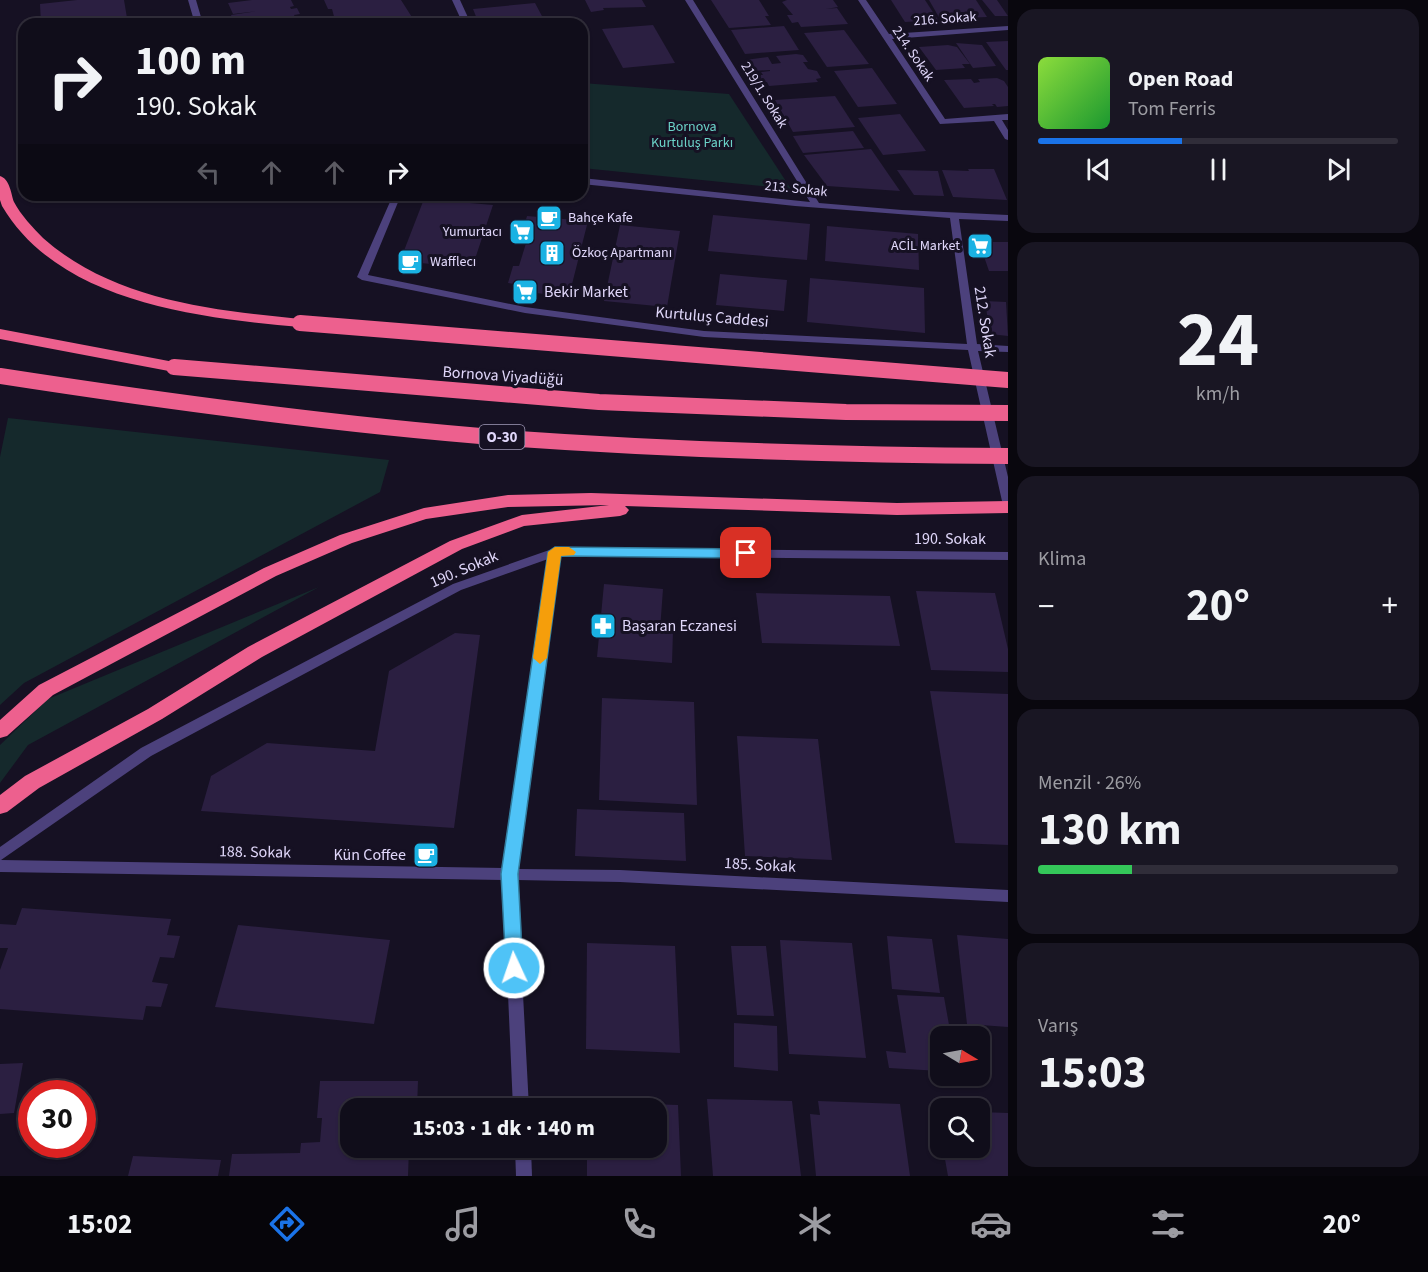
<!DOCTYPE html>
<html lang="tr">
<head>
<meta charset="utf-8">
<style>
  body { margin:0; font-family:"Source Sans 3",sans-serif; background:#191623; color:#f1f3f6; height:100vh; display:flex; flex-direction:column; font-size:22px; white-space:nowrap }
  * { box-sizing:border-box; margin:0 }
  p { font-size:20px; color:#9c9ca2 }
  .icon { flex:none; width:33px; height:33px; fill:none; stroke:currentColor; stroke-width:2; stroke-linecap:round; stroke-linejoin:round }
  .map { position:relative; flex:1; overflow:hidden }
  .side { display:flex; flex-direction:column; gap:9px; padding:9px; background:#09070e; width:420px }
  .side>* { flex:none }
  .guide { position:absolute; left:18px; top:18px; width:570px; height:183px; border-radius:18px; box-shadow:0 2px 4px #0004,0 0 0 2px #302d39; background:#100d1a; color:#f1f3f6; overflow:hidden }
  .needle { width:39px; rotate:100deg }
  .controls { position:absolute; left:930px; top:1026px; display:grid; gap:12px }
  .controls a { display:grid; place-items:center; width:60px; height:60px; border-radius:12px; background:#100d1a; box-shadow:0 2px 4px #0004,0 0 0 2px #302d39; font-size:30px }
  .speed { position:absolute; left:18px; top:1080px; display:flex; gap:12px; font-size:30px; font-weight:700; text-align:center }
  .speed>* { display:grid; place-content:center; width:78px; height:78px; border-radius:50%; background:#100d1a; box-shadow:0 2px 4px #0004,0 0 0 2px #302d39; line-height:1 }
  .speed .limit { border:9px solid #d22; background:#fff; color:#111 }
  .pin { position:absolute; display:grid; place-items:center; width:51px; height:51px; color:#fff; margin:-26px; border-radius:12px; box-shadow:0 3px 9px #0006 }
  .me { position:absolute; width:66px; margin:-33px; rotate:357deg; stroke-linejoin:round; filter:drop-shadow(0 0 4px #0008) }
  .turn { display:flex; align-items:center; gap:21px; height:126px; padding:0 18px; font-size:27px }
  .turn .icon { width:78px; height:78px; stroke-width:2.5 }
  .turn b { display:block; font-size:42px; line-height:51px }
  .lanes { display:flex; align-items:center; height:57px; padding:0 18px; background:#0003; justify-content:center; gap:30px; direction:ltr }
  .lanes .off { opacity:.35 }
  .big { font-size:45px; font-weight:700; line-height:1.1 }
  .side .widget { flex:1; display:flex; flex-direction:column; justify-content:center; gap:9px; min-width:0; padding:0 21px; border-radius:18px; background:#191623 }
  .side .dial { align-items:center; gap:0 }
  .dial b { font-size:78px; line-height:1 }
  .song { display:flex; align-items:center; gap:18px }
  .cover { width:72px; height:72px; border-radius:9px; background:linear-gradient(135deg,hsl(90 70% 55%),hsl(130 70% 35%)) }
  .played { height:6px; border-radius:3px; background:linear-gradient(90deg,#1a73e8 40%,#302d39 40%) }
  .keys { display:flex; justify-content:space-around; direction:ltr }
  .heat { display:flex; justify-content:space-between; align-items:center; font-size:33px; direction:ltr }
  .charge { height:9px; border-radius:4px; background:linear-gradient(90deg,#34c759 26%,#302d39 0) }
  .trip { position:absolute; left:340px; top:1098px; width:327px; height:60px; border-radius:18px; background:#100d1a; box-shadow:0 2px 4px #0004,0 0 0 2px #302d39; font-weight:700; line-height:60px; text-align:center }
  .tabs { display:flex; height:96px; justify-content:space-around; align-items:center; background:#06050a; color:#9c9ca2 }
  .tabs .icon { width:42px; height:42px }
  .tabs .on { color:#1a73e8 }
  .tabs b { font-size:27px; color:#f1f3f6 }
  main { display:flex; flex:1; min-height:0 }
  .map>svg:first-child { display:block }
  .green { fill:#15292c }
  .building { fill:#2b1f41 }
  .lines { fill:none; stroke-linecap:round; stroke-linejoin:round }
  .street { fill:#4c417c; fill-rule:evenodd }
  .highway { fill:#ed608e; fill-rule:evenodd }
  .highway-bridge { stroke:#ed608e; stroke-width:16 }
  .route { fill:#4fc3f7; stroke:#337fa1; stroke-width:1.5 }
  .slow { fill:#f59e0b }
  .labels { text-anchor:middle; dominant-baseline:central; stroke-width:6; stroke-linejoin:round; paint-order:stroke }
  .far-street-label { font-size:14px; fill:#e0d7fa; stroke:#161123 }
  .far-park-label { font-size:14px; fill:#6bd2c8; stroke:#161123 }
  .far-poi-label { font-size:14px; fill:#e0d7fa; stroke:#161123; text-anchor:start }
  .shield { fill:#161123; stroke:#a39cba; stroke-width:1.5 }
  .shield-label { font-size:15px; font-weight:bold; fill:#e0d7fa }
  .poi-label { font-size:16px; fill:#e0d7fa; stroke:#161123; text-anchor:start }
  .street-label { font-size:16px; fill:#e0d7fa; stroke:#161123 }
</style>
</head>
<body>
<main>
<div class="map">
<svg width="1008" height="1176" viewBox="0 0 1008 1176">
  <rect width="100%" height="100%" fill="#161123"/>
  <!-- green -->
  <g class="green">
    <path d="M582,83L729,94L791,189L582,168Z"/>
    <path d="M8,418L389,460L380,492L24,683L0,705V457Z"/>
    <path d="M319,587L28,745L0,783V745L48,699Z"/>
  </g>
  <!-- building -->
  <g class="building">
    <path d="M77,0H124L128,24H41L40,4Z"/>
    <path d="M252,0H291L294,6L290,7L291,9L297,8L300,14L294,15L295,17L234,24L231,15L257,11L233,14L228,3Z"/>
    <path d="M324,0H401L415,22L336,24L332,9H328Z"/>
    <path d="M585,0H642L646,7L603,8L604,10L591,12Z"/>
    <path d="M711,0H759L769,16H765L771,25L729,28Z"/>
    <path d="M787,0H833L838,7L826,9L837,8L848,24L801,27L798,22L792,23L787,15H793L782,2Z"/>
    <path d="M891,0H925L938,20L905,22Z"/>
    <path d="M929,0H976L987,17L940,19Z"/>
    <path d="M982,0H997L1008,16H995Z"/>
    <path d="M535,3L543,18L540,19L542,24H479L473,9Z"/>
    <path d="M298,18L301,24H262V23Z"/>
    <path d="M653,25L675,63L623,68L602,29Z"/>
    <path d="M784,26L799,50L745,54L731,30Z"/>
    <path d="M844,30L869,64L827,67L804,33Z"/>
    <path d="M1008,41V70H1006L986,42Z"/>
    <path d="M956,43L982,45L996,66L973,68Z"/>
    <path d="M948,45L957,47L970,64H962L965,68L936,70L919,47Z"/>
    <path d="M796,54L803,55L808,62H803L808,69L817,71L821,78L816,79L818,82L769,86L767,82H761L758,75H763L761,72L770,71V70L753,71L745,60L768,57L772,64L781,63L776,56Z"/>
    <path d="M872,68L897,104L858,107L834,71Z"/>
    <path d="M997,78L1004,81L1008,87V106L997,107L995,104H992L994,106L964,108L944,80L971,79L974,83L980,82L978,79Z"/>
    <path d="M835,96L855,127L793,132L775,100Z"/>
    <path d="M900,114L926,151L883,155L858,118Z"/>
    <path d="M853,131L864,148L803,153L793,136Z"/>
    <path d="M871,149L900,191L827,186L804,155Z"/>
    <path d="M968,169H994L1007,200L953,197L942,170L969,171Z"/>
    <path d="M897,170L938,171L944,196L914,195Z"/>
    <path d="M424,199L493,205L472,268L400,261Z"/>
    <path d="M713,215L810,224L807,260L708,251Z"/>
    <path d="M527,216L588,221L569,296L512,291L514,284L508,283L513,266H519L527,240H520Z"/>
    <path d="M620,225L680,231L667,307L604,301Z"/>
    <path d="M827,226L918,234L919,270L825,261Z"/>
    <path d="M979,242H1008V271H989Z"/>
    <path d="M720,274L787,280L784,311L716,305Z"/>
    <path d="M810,278L924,288L925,333L807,322Z"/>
    <path d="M985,301L1006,302L1008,336L990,334Z"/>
    <path d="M604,584L663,589L660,630L673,631L672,663L597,657Z"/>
    <path d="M916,591L995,593L1008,649V672L931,670Z"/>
    <path d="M756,593L890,596L900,646L762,643Z"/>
    <path d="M455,633L480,635L454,828L201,811L211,776L267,743L375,751L389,671Z"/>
    <path d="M930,691L1008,694V845L955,843Z"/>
    <path d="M602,698L694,702L697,805L599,800Z"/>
    <path d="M737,736L818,739L832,860L745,856Z"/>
    <path d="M577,809L684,813L686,861L575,856Z"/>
    <path d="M22,908L171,919L167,935L180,936L174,958L160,957L152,982L168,984L161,1007L146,1006L143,1020L0,1009V970L8,948H0V924L16,925Z"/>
    <path d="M238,925L390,940L374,1024L215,1007Z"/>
    <path d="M957,935L1008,939V1027L967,1024Z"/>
    <path d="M887,936L932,939L940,993L892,989Z"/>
    <path d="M780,940L852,943L866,1058L789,1054Z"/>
    <path d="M587,943L675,946L680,1053L586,1049Z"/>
    <path d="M731,946H766L774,1016L737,1015Z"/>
    <path d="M897,995L944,997L951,1036H940V1071L889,1068L886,1051L906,1053Z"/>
    <path d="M734,1023L777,1026L778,1071L734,1067Z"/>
    <path d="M23,1063L14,1113L0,1114V1064Z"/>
    <path d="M320,1081H418L417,1108H351V1148H409L408,1176H229L232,1154L300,1153L301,1143L320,1142L322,1118H317Z"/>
    <path d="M707,1099L792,1101L801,1176H713Z"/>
    <path d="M818,1101L900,1104L910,1176H816L810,1114L820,1115Z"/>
    <path d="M588,1102L678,1105L681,1176H587V1148H657V1108H588Z"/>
    <path d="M980,1112L1008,1113V1176H948L943,1148H980Z"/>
    <path d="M133,1156L221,1160L218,1176H128Z"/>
  </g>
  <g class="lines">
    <!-- street -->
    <g class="street">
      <path d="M188,0H196L203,24H195Z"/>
      <path d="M452,0H460L471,24H463Z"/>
      <path d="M685,0H693L819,203L902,210L1008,215V221L959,219L977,344L1008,346V352L978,351L1008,477V505L1002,501L968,350L704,337L525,313L362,280L357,277L393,195H401L368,275L525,307L704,331L967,344L950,218L795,206L582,184V178L810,202Z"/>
      <path d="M858,0H866L889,34L1008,26V30L892,39L945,119L1008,114V120H1002L1008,130V140L1005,139L994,121L940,124Z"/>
      <path d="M555,548L1008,552V560L560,556L518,869L620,870L1008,890V902L620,882L517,880L529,1108H513L503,880L0,872V847L141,748L453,584ZM548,559L504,868L1,860L151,756L461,590Z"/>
      <path d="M515,1148H531L532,1176H516Z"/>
    </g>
    <!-- highway -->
    <g class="highway">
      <path d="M0,176C10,179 11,194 14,202C20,214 34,229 43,238C113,300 211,310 300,319L307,323L300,327C200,318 59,303 2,206L0,200Z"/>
      <path d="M0,329L174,362L182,367L174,372L0,339Z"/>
      <path d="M591,493L897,503L1008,501V513L897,515L625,506L629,510L626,514L620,516L524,526L462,549L262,657L162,719L39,788L7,812L0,814V795L25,776L148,709L248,647L450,541L522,515L609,505L508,507L426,519L352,543L276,576L53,695L7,736L0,738V720L39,685L264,568L340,535L424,508L508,495Z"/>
    </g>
    <!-- highway-bridge -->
    <g class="highway-bridge">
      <path d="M300,323L1008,380"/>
      <path d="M174,367L599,402L846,412L1008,413"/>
      <path d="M0,376C168,402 336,425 505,438C672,450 840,455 1008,456"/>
    </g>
  </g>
  <!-- route -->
  <path class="route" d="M555,547L746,549L752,553L746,558L561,556L518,874L523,968L520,973L514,975L508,973L506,968L501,874L548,552Z"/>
  <!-- slow -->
  <path class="slow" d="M555,547H569L576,552L574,555L561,556L547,658L540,664L533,658L548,552Z"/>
  <!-- icons -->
  <defs>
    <g id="cafe-square" transform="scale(1.35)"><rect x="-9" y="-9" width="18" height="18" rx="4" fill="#1ab2e3" stroke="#161123"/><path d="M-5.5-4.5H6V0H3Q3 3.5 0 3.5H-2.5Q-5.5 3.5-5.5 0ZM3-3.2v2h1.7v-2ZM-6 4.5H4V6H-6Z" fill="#fff"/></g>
    <g id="supermarket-square" transform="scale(1.35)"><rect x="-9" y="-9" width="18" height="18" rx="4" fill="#1ab2e3" stroke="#161123"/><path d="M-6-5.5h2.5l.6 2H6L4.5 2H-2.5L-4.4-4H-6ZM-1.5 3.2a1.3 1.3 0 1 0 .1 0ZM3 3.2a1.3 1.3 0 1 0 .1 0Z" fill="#fff"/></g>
    <g id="building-square" transform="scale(1.35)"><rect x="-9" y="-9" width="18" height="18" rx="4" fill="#1ab2e3" stroke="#161123"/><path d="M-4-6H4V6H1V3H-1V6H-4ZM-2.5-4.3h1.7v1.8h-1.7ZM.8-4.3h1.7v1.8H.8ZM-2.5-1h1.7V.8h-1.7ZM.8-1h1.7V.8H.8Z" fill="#fff"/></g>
    <g id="pharmacy-square" transform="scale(1.35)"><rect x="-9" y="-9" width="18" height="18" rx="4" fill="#1ab2e3" stroke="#161123"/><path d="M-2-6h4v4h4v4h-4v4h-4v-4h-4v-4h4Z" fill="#fff"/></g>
  </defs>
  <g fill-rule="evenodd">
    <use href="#cafe-square" x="549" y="218"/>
    <use href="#supermarket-square" x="522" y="232"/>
    <use href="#supermarket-square" x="980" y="246"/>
    <use href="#building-square" x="552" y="253"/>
    <use href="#cafe-square" x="410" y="262"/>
    <use href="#supermarket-square" x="525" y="292"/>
    <use href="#pharmacy-square" x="603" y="626"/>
    <use href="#cafe-square" x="426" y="855"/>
  </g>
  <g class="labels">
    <!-- far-street labels -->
    <g class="far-street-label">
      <text transform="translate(945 19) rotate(-4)">216. Sokak</text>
      <text transform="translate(913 54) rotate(56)">214. Sokak</text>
      <text transform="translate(764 95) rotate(58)">219/1. Sokak</text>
      <text transform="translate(796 189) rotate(6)">213. Sokak</text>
    </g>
    <!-- far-park labels -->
    <g class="far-park-label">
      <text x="692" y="127">Bornova<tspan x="692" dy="16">Kurtuluş Parkı</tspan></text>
    </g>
    <!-- far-poi labels -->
    <g class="far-poi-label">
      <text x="568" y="218">Bahçe Kafe</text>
      <text x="502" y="232" text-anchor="end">Yumurtacı</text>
      <text x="960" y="246" text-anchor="end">ACİL Market</text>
      <text x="572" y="253">Özkoç Apartmanı</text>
      <text x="430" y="262">Wafflecı</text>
    </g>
    <!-- shield labels -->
    <rect class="shield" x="479.5" y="425" width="45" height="24" rx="4.5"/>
    <g class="shield-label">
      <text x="502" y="437">O-30</text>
    </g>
    <!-- poi labels -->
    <g class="poi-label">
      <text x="544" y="292">Bekir Market</text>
      <text x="622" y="626">Başaran Eczanesi</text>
      <text x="406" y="855" text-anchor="end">Kün Coffee</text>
    </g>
    <!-- street labels -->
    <g class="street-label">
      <text transform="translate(712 317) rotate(5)">Kurtuluş Caddesi</text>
      <text transform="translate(985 322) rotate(81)">212. Sokak</text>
      <text transform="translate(503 376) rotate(4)">Bornova Viyadüğü</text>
      <text x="950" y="539">190. Sokak</text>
      <text transform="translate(464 569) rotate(-23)">190. Sokak</text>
      <text transform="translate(255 852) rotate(1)">188. Sokak</text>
      <text transform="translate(760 865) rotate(3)">185. Sokak</text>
    </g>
  </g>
</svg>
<div class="controls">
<a><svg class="needle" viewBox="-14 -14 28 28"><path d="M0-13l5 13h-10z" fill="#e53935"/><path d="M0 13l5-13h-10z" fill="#9c9ca2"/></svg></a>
<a><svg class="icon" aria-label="search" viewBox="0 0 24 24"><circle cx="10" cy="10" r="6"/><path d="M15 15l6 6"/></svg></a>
</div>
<div class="speed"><div class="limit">30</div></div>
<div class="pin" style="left:746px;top:553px;background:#d93025"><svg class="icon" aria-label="arrive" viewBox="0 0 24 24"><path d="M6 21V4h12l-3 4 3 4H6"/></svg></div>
<svg class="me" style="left:514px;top:968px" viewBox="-20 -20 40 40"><circle r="17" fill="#4fc3f7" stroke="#fff" stroke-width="3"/><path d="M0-11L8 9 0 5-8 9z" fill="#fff"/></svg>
<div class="trip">15:03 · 1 dk · 140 m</div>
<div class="guide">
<div class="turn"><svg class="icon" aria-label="right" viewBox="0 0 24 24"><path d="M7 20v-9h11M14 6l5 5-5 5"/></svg><div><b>100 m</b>190. Sokak</div></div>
<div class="lanes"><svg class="icon off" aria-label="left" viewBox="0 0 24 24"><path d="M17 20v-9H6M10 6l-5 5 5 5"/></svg><svg class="icon off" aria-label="ahead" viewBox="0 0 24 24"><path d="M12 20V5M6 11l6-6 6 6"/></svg><svg class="icon off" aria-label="ahead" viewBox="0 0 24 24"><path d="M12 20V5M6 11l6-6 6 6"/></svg><svg class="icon" aria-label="right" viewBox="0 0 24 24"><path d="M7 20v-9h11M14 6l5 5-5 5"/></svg></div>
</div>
</div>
<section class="side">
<div class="widget">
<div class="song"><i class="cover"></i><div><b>Open Road</b><p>Tom Ferris</p></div></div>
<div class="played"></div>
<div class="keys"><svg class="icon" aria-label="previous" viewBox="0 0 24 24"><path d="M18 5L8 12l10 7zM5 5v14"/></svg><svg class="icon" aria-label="pause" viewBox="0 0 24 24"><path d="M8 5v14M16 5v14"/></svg><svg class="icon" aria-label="next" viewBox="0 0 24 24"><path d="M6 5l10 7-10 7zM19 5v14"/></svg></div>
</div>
<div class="widget dial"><b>24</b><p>km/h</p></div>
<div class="widget"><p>Klima</p>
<div class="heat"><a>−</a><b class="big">20°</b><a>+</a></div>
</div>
<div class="widget"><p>Menzil · 26%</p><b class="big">130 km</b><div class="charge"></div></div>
<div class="widget"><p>Varış</p><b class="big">15:03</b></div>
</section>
</main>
<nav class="tabs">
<b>15:02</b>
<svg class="icon on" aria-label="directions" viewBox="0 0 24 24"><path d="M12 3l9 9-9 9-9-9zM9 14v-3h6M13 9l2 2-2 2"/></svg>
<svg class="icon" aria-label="music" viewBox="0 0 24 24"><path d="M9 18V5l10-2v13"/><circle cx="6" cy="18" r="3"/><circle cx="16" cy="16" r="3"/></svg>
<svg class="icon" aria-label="phone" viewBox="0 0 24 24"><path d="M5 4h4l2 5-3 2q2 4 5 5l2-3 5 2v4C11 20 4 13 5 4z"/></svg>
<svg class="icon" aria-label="climate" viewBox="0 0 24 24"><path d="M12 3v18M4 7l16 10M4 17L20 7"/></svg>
<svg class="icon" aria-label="car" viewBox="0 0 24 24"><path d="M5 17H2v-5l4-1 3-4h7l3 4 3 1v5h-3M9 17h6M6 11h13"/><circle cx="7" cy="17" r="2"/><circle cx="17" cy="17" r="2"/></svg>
<svg class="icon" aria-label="filters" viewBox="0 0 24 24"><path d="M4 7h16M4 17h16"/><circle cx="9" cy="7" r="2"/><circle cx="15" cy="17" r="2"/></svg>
<b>20°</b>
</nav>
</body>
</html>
